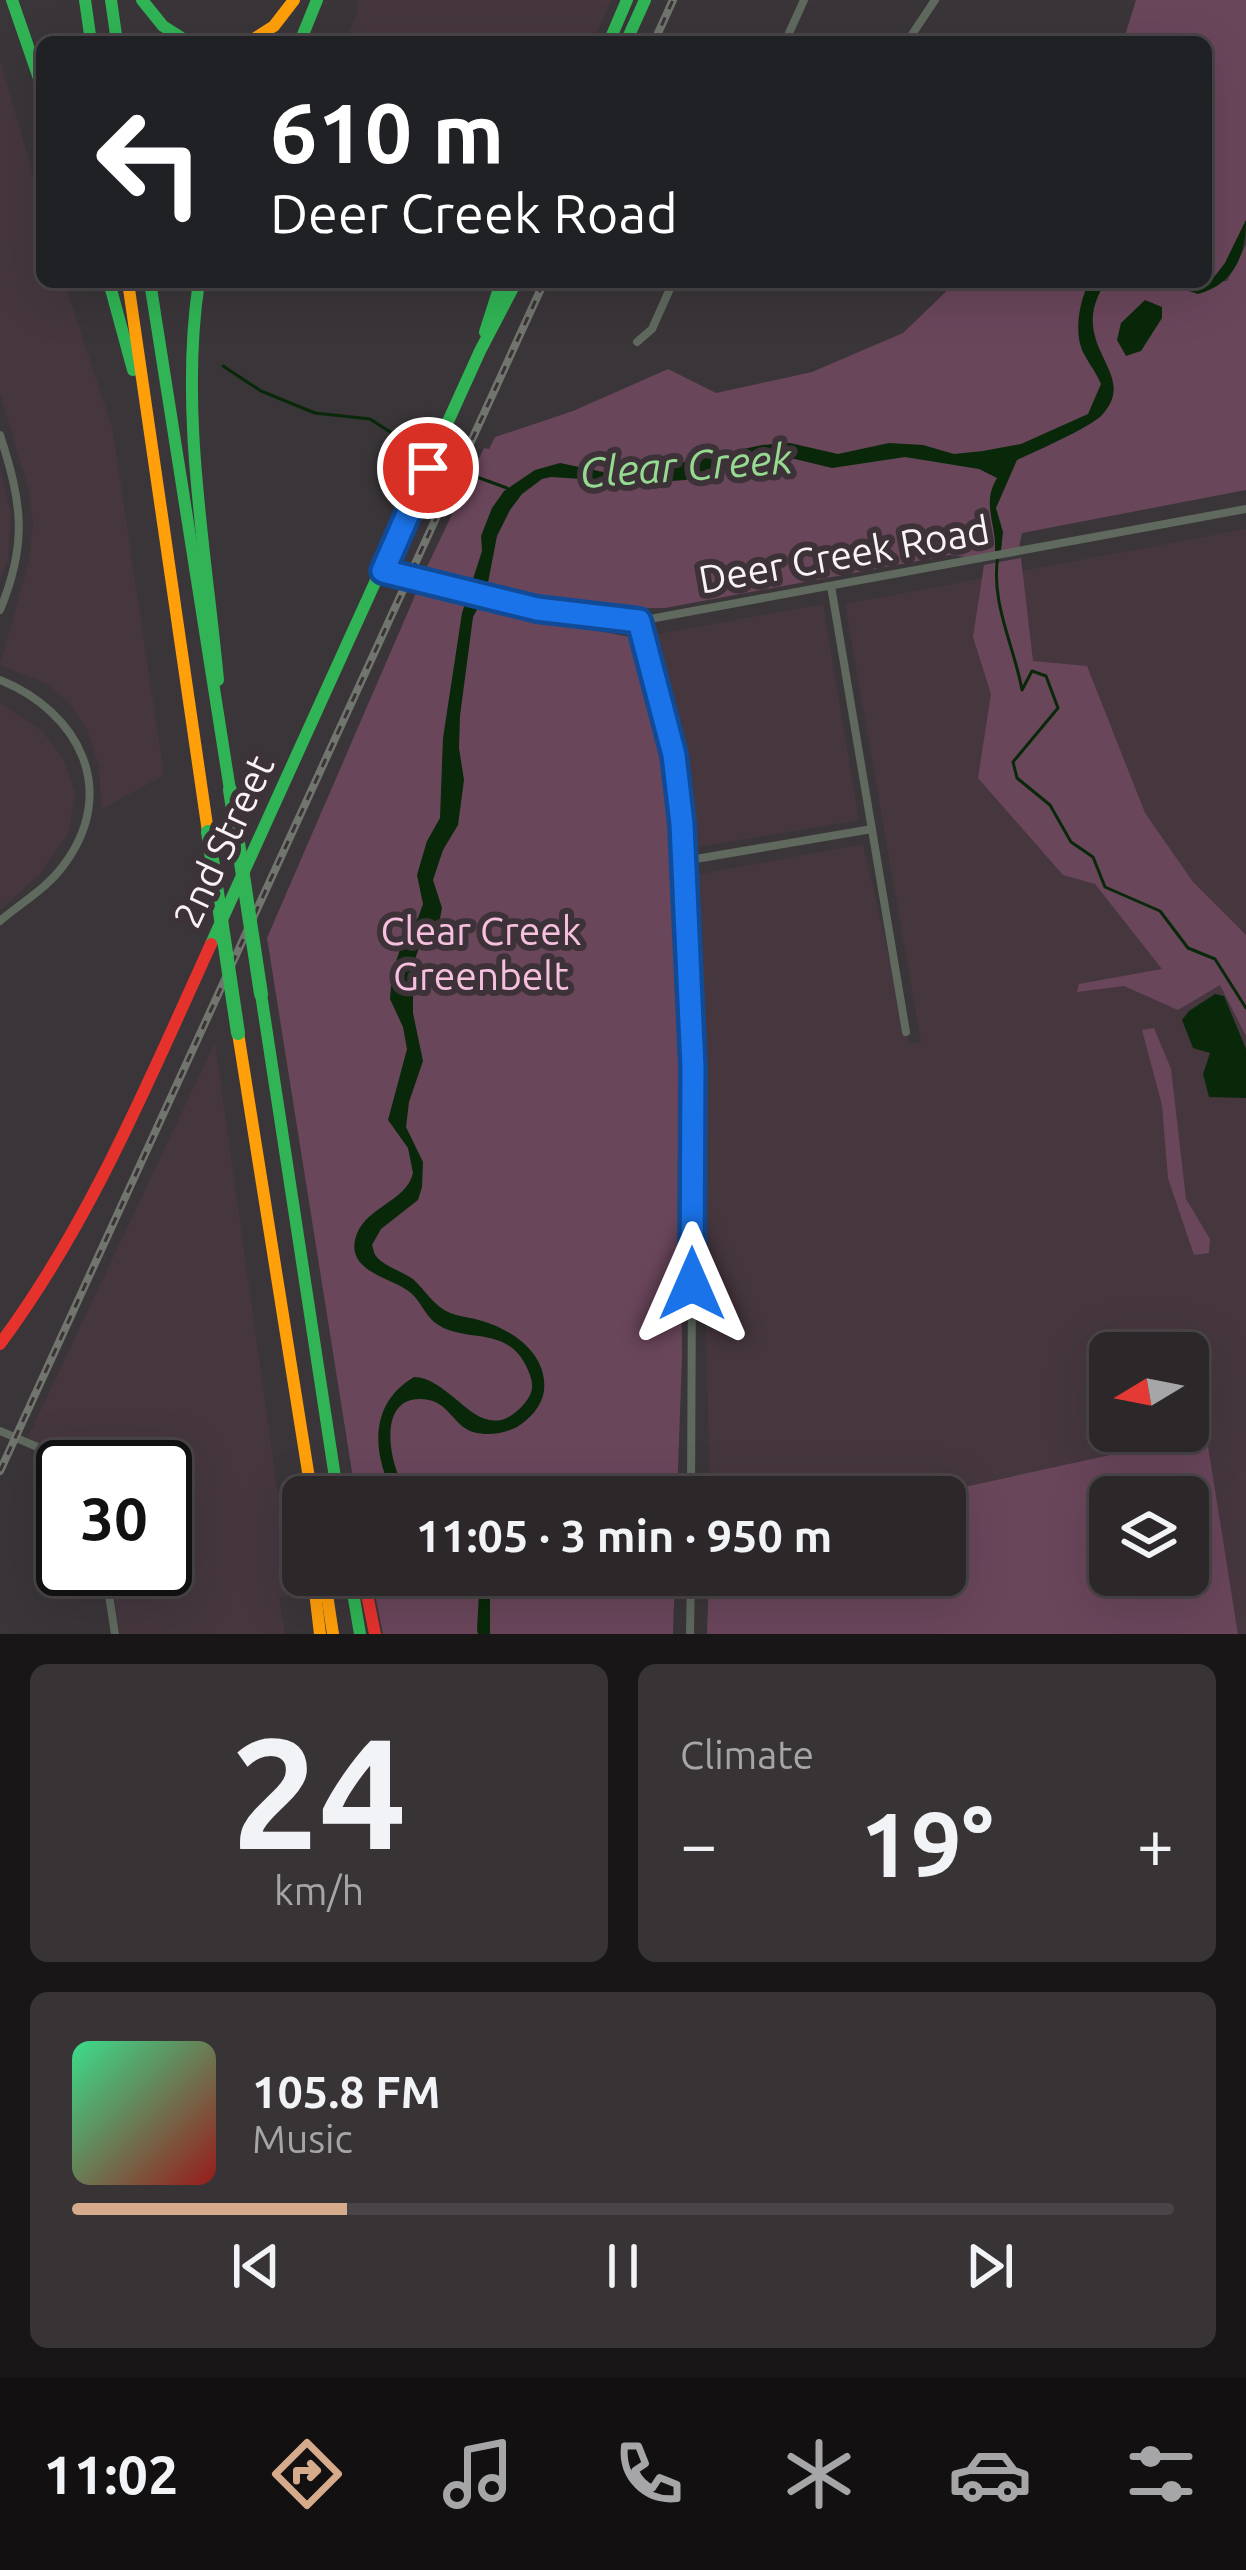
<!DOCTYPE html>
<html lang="en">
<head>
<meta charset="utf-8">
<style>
  body { margin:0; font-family:Ubuntu,sans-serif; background:#383436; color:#f1f3f6; height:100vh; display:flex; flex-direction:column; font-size:45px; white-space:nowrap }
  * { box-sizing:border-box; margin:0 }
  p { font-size:39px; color:#a6a6a8 }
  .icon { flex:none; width:66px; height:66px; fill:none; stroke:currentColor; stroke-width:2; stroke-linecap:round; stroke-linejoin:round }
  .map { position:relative; height:1634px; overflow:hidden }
  .sheet { display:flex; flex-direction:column; gap:30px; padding:30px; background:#181617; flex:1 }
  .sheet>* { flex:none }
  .hud { position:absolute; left:36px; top:36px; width:1176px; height:252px; border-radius:18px; box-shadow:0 12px 48px #0002,0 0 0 3px #484447; background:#202124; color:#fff; overflow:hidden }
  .needle { width:78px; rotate:260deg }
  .fabs { position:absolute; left:1089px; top:1332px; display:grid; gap:24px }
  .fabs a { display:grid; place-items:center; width:120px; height:120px; border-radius:18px; background:#2c282a; box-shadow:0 12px 48px #0002,0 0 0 3px #484447; font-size:60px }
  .speed { position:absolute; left:36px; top:1440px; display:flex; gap:24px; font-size:60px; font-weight:700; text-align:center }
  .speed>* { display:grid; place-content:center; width:156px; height:156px; border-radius:50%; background:#2c282a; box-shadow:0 12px 48px #0002,0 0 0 3px #484447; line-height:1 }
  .speed .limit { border:6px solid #111; border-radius:18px; background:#fff; color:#111 }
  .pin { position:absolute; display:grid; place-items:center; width:102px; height:102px; color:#fff; margin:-51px; border:6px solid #fff; border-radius:50%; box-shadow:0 3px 12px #0007 }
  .me { position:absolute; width:132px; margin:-66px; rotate:0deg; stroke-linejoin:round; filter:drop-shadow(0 0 9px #0008) }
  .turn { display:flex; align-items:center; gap:42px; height:252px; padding:0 36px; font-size:54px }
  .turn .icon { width:156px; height:156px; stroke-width:2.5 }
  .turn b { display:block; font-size:84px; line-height:102px }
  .big { font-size:90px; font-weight:700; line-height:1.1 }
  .sheet .card { flex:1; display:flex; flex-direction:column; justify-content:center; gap:18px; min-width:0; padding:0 42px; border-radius:18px; background:#383436 }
  .sheet .dial { align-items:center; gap:0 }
  .dial b { font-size:156px; line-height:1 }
  .song { display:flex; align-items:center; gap:36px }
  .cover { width:144px; height:144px; border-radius:18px; background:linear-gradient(135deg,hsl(150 70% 55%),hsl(0 70% 35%)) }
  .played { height:12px; border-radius:6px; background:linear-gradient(90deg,#d6ab8b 25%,#484447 25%) }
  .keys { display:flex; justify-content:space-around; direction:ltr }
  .heat { display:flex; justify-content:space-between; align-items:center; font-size:66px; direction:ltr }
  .sheet .tiles { flex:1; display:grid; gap:30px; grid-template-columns:1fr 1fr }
  .card:last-child { grid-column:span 2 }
  .trip { position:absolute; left:282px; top:1476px; width:684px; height:120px; border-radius:18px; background:#2c282a; box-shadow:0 12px 48px #0002,0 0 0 3px #484447; font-weight:700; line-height:120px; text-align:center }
  .menu { display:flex; height:192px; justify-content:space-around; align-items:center; background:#121011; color:#a6a6a8 }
  .menu .icon { width:84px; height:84px }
  .menu .current { color:#d6ab8b }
  .menu b { font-size:54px; color:#f1f3f6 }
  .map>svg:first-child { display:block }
  .built { fill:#46373f; fill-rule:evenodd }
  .green { fill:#6a465b; fill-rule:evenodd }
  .water { fill:#092809 }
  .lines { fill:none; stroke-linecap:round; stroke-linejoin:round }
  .stream { stroke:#092809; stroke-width:3 }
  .street { stroke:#5f695e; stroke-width:8 }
  .fast { stroke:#30b455; stroke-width:12 }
  .slow { stroke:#ff9f0a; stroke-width:12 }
  .jam { stroke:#e5322d; stroke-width:12 }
  .rail-casing { stroke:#70756e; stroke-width:8 }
  .rail { stroke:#3d3238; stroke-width:3; stroke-dasharray:9; stroke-linecap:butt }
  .fast-bridge { stroke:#30b455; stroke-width:14 }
  .route-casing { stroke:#114b97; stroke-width:30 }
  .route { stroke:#1a73e8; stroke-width:21 }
  .labels { text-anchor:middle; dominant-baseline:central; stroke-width:12; stroke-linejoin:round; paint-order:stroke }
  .street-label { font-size:39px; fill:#f9f2f6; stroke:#3d3238 }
  .park-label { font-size:39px; fill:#f6c0de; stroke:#3d3238 }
  .water-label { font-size:42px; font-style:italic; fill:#96da91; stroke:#3d3238 }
</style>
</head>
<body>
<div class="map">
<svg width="1246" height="1634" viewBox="0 0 1246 1634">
  <rect width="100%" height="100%" fill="#3a3538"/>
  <!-- built -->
  <g class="built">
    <path d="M358,0H611L593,42H345L357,14Z"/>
    <path d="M0,60L42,207V282H64L112,426L164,775L101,810L99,767L87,729L69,703L47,684L0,665L29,561L33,525L29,491L0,393Z"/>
    <path d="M0,467L11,514L8,559L0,580Z"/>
    <path d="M1246,529V1634H1238L1205,1434L918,1497H710L695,875L863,844L909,1044L921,1042L845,604ZM1110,1353H1188V1431H1110Z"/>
    <path d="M823,604L859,820L698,847L687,751L657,634Z"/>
    <path d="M0,703L40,729L63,758L75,792L69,832L39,875L0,910Z"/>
    <path d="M215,1042L292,1595L279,1598L285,1634H120L110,1569H165V1467H75L28,1437Z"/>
  </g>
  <!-- green -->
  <g class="green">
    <path d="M1136,0H1246V220L1225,263L1211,281C1207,282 1202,282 1199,283L1227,281L1246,245V490L1022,533L1019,548L1001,551L996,538L995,552L967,557L950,555L665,608L564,609L486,593L487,586L471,589L422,577L484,448L489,449L495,437L573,411L668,369L716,393L812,372L903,333L956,282H1206V42H1123Z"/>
    <path d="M1021,558L1033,661L1087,666L1145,813L1193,882L1246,935V1036L1220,985L1178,1010L1124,986L1077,992L1079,984L1162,969L1095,884L1063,875L978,778L991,694L973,637L984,565Z"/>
    <path d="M417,591L468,599L467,605L635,638L668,773L680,993L682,1357L677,1497H356L267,938Z"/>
    <path d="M1154,1028L1171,1069L1186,1199L1210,1239L1209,1253L1194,1255L1168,1178L1162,1105L1142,1030Z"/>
    <path d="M1206,1434L1238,1634H707L709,1575H945V1497H918ZM1110,1497H1188V1575H1110Z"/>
    <path d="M371,1575H675L673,1634H383Z"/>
  </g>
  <!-- water -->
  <g class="water">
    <path d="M1246,220C1246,255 1234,284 1198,294L1163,282L1211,281L1225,263Z"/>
    <path d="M1089,282H1106C1063,346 1142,372 1102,415C1091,427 1034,452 1017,460L996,508L1003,532L1001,551L995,552C997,524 981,504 997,478L979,469L905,457L832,468L795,459L764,458L685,480L645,483L551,477L542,479L522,494L510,510L497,536L486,593L473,617L460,716L459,748L464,780L458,825L443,850L433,880L442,908L439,924L420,945L413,965V1013L423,1061L409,1102L406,1127L423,1162L422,1187L418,1200L381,1229L372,1245C375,1254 373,1254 381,1261C391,1269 403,1272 413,1279C424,1289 433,1304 446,1311C457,1317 471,1317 482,1321C513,1330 548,1354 544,1391C542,1406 530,1419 517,1427C503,1434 488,1436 473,1432C454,1426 449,1404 429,1400C375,1390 388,1464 406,1490L442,1483L466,1497H395C372,1455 368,1404 414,1377C455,1378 481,1453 524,1404C534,1392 534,1384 528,1370C507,1322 465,1346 434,1322C425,1314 420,1301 411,1293C394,1278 348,1273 355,1240C362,1207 406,1203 413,1173L408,1148L388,1120L407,1049L403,1027L390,999L392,973L405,935L418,918L423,904L417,875L427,841L440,818L443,738L462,613L482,551L481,536L492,508L504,491L535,470L560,463L608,473L642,471L762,445L790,443L838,454L889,443L923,445L954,454L983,451L1021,444L1088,414L1101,384C1096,372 1087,361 1082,350C1074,329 1080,301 1089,282Z"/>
    <path d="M1145,300L1162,307V318L1141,351L1126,356L1117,340L1121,323Z"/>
    <path d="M1215,994L1224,996L1246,1049V1098L1209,1097L1203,1074L1210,1053L1193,1048L1182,1020L1189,1011Z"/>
    <path d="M480,1575H490V1634H478L477,1630Z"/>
  </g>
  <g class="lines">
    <!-- stream -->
    <g class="stream">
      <path d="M223,366L261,391L315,413L370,419L420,451"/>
      <path d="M452,468L507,488"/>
      <path d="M998,555C990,602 1014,645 1022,690L1032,671L1046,676L1058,708L1013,762L1017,778L1050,805L1071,842L1093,857L1105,887L1160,911L1188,948L1215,959L1246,1008"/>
    </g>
    <!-- street -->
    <g class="street">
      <path d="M785,42L804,0"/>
      <path d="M907,42L935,0"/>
      <path d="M637,342L652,329L673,282"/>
      <path d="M0,435C22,503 28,543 0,610"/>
      <path d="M383,571L571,616L639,621L1246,509"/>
      <path d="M831,586L906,1032"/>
      <path d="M639,621L674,755L682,824L693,1067L691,1497"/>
      <path d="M0,680C79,712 120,791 63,866C47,888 21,903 0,921"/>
      <path d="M684,861L872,829"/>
      <path d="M0,1431L42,1449L68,1467"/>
      <path d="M105,1569L115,1634"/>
      <path d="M690,1634L691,1575"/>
    </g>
    <!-- fast -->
    <g class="fast">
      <path d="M12,0L42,87"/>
      <path d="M85,0L91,42"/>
      <path d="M111,0L117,42"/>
      <path d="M142,0L163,26L188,42"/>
      <path d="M300,42L317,0"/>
      <path d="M609,42L627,0"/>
      <path d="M626,42L645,0"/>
      <path d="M109,282L133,370"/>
      <path d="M150,282L230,790"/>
      <path d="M199,282C179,410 206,551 218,680"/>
      <path d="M485,332L501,282"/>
      <path d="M211,944L480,351L516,282"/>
      <path d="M261,994L338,1497"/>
      <path d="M350,1575L360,1634"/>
    </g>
    <!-- slow -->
    <g class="slow">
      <path d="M249,42L274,26L294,0"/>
      <path d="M128,282L208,832"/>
      <path d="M238,1033L312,1497"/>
      <path d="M313,1575L320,1634"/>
      <path d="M324,1575L333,1634"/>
    </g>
    <!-- jam -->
    <g class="jam">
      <path d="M0,1344C91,1221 148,1082 211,944"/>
      <path d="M363,1575L375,1634"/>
    </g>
    <!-- rail casing -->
    <g class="rail-casing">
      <g id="rail">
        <path d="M654,42L673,0"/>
        <path d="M0,1471L544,282"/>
      </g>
    </g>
    <!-- rail -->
    <use href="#rail" class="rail"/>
    <!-- fast-bridge -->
    <g class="fast-bridge">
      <path d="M230,790L261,994"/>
      <path d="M208,832L238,1033"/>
    </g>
  </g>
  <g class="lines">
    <!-- route casing -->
    <g class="route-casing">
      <path id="route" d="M428,468L383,571L537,609L639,621L674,755L682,824L693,1067L692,1284"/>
    </g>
    <!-- route -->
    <use href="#route" class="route"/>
  </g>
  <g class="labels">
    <!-- street labels -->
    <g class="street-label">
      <text transform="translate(844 554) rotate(-10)">Deer Creek Road</text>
      <text transform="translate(223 841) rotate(-65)">2nd Street</text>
    </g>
    <!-- park labels -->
    <g class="park-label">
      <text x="481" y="930">Clear Creek<tspan x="481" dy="45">Greenbelt</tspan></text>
    </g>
    <!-- water labels -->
    <g class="water-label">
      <text transform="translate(686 465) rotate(-4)">Clear Creek</text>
    </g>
  </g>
</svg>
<div class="fabs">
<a><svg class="needle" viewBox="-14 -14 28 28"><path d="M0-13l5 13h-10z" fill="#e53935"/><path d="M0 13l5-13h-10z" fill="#a6a6a8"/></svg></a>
<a><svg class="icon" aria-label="layers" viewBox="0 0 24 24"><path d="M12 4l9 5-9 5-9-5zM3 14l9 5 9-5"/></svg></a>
</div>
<div class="speed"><div class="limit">30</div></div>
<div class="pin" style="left:428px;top:468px;background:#d93025"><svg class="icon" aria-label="arrive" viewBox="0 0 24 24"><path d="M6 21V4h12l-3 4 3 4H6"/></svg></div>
<svg class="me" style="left:692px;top:1284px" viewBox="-20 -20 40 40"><path d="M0-17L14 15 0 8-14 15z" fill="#1a73e8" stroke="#fff" stroke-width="4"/></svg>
<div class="trip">11:05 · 3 min · 950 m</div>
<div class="hud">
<div class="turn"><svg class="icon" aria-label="left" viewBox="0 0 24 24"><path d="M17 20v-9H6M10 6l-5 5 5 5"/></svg><div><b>610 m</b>Deer Creek Road</div></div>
</div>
</div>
<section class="sheet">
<div class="tiles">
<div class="card dial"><b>24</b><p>km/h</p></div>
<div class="card"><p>Climate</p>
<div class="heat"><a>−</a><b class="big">19°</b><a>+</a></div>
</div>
<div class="card">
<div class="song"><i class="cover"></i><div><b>105.8 FM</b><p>Music</p></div></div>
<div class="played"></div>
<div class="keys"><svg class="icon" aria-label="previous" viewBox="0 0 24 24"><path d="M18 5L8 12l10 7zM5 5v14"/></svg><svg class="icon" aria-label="pause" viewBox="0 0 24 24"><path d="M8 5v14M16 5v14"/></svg><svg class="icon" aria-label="next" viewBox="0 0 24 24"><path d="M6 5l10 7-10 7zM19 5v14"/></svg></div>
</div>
</div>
</section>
<nav class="menu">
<b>11:02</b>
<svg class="icon current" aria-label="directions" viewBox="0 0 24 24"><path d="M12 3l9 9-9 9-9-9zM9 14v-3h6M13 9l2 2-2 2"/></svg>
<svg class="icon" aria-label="music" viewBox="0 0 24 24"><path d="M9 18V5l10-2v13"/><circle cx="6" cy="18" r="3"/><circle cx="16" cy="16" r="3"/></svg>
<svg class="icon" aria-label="phone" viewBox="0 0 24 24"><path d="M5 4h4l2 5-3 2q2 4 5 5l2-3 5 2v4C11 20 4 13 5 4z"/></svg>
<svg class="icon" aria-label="climate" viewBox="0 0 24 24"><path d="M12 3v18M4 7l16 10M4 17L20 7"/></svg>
<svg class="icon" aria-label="car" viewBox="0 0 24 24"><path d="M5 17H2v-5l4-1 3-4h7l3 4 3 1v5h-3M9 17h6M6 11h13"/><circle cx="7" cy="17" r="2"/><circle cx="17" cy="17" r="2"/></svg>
<svg class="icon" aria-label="filters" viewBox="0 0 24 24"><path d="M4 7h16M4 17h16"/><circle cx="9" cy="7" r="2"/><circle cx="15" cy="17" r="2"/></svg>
</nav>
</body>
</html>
